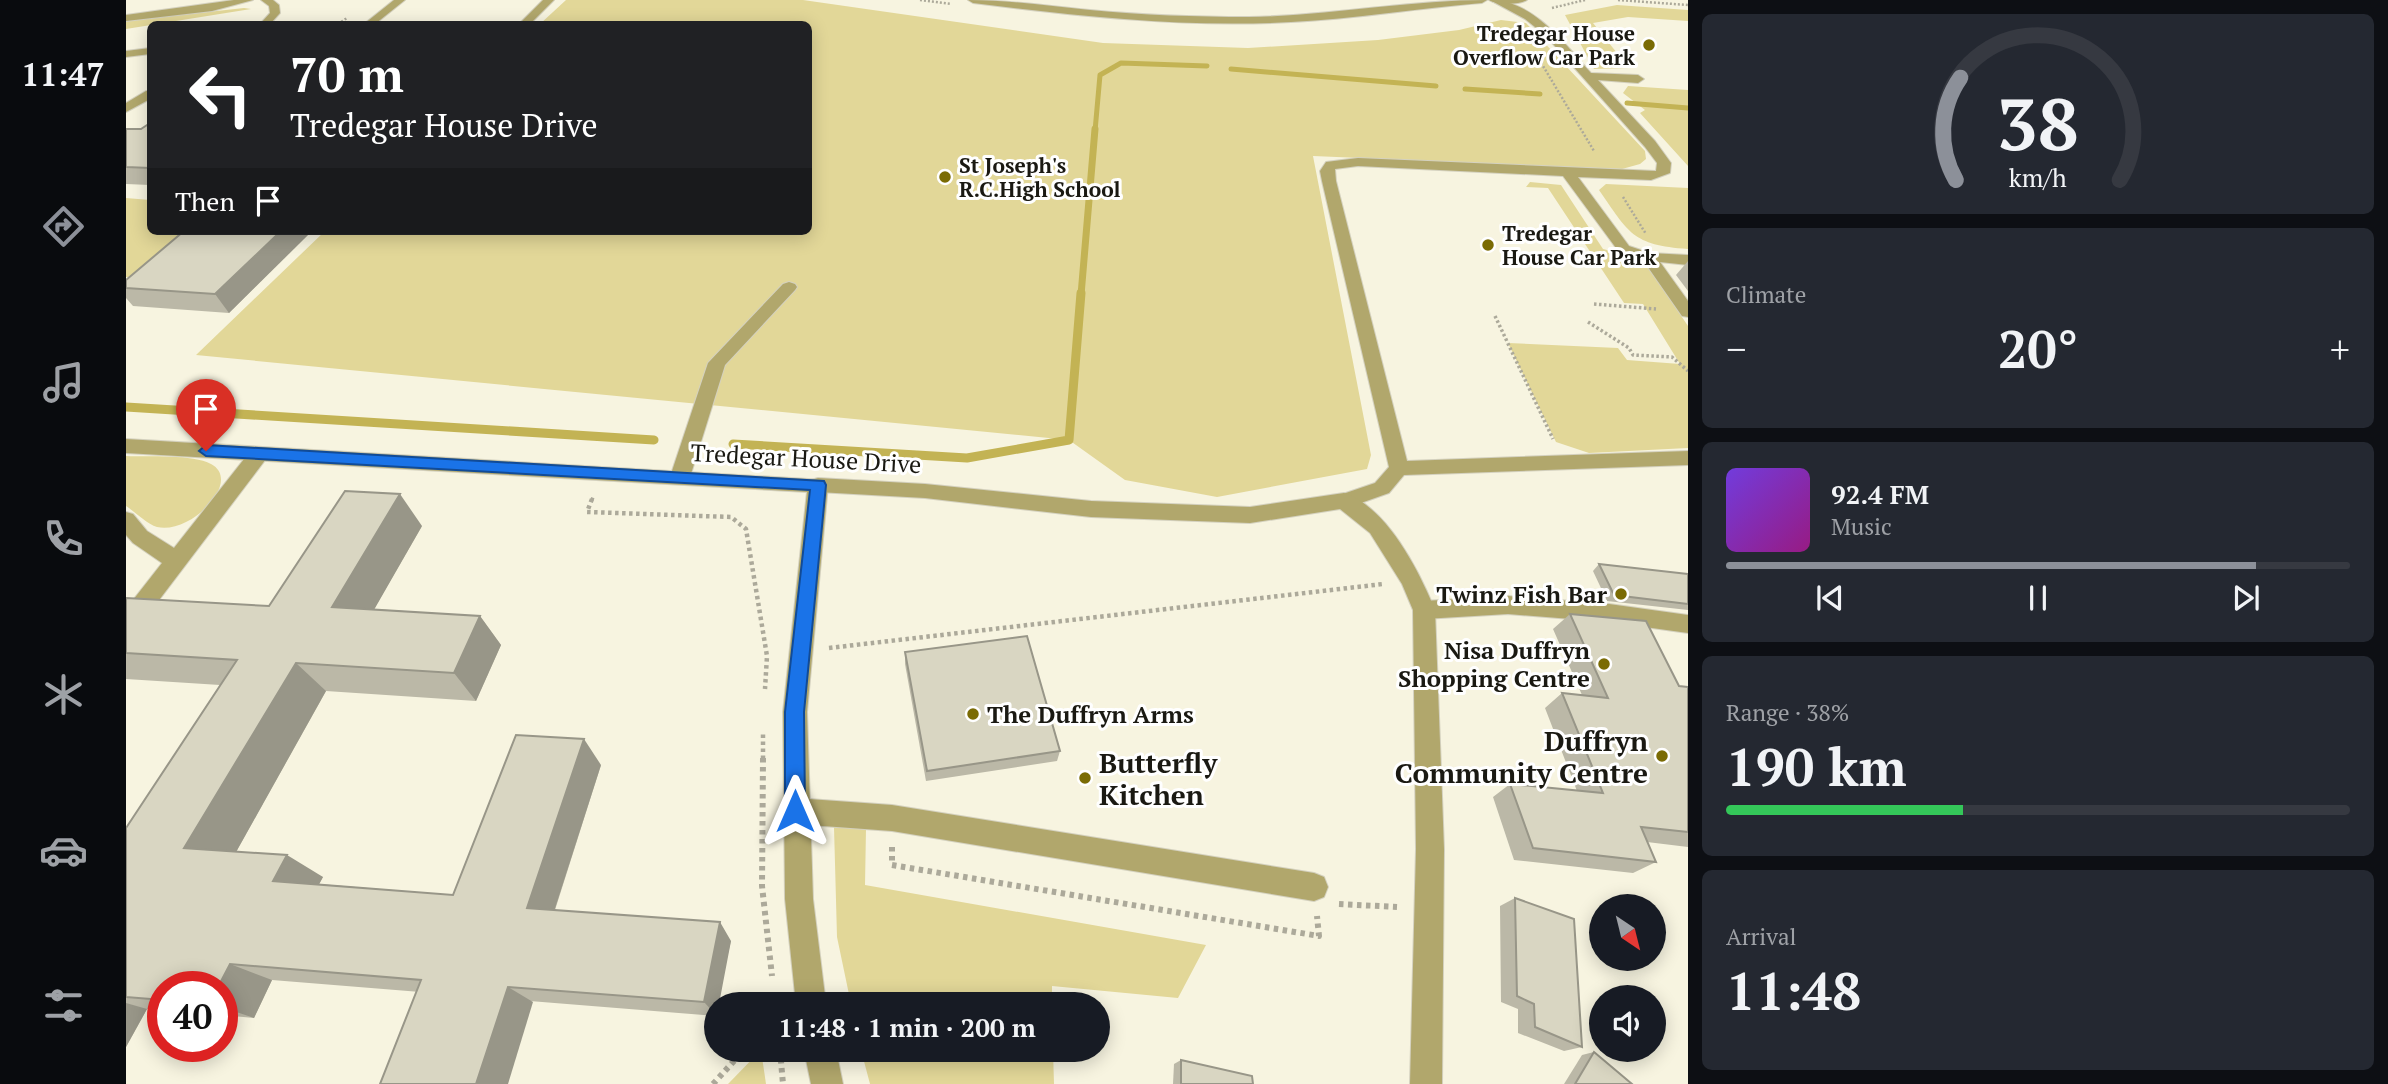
<!DOCTYPE html>
<html lang="en">
<head>
<meta charset="utf-8">
<style>
  body { margin:0; font-family:"PT Serif",serif; background:#242831; color:#f1f3f6; height:100vh; display:flex; flex-direction:column; font-size:26px; white-space:nowrap }
  * { box-sizing:border-box; margin:0 }
  p { font-size:23px; color:#9ea1a6 }
  .icon { flex:none; width:38px; height:38px; fill:none; stroke:currentColor; stroke-width:2; stroke-linecap:round; stroke-linejoin:round }
  .map { position:relative; flex:1; overflow:hidden }
  .sheet { display:flex; flex-direction:column; gap:14px; padding:14px; background:#0d0f14; width:700px }
  .sheet>* { flex:none }
  .banner { position:absolute; left:21px; top:21px; width:665px; height:214px; border-radius:10px; box-shadow:0 4px 18px #0003; background:#202124; color:#fff; overflow:hidden }
  .needle { width:46px; rotate:145deg }
  .buttons { position:absolute; left:1463px; top:894px; display:grid; gap:14px }
  .buttons a { display:grid; place-items:center; width:77px; height:77px; border-radius:50%; background:#171b24; box-shadow:0 4px 18px #0003; font-size:35px }
  .speed { position:absolute; left:21px; top:971px; display:flex; gap:14px; font-size:35px; font-weight:700; text-align:center }
  .speed>* { display:grid; place-content:center; width:91px; height:91px; border-radius:50%; background:#171b24; box-shadow:0 4px 18px #0003; line-height:1 }
  .speed .limit { border:10px solid #d22; background:#fff; color:#111 }
  .pin { position:absolute; display:grid; place-items:center; width:60px; height:60px; color:#fff; margin:-72px -30px; border-radius:50% 50% 50% 0; rotate:-45deg; box-shadow:0 0 7px #0007 }
  .pin .icon { rotate:45deg }
  .me { position:absolute; width:77px; margin:-38px; rotate:0deg; stroke-linejoin:round; filter:drop-shadow(0 0 5px #0008) }
  .turn { display:flex; align-items:center; gap:24px; height:147px; padding:0 28px; font-size:32px }
  .turn .icon { width:91px; height:91px; stroke-width:2.5 }
  .turn b { display:block; font-size:49px; line-height:60px }
  .then { display:flex; align-items:center; height:66px; padding:0 28px; background:#0003; gap:14px; font-size:26px }
  .big { font-size:52px; font-weight:700; line-height:1.1 }
  .sheet .widget { flex:1; display:flex; flex-direction:column; justify-content:center; gap:10px; min-width:0; padding:0 24px; border-radius:10px; background:#242831 }
  .sheet .dial { align-items:center; gap:0 }
  .dial svg { height:182px; overflow:visible; fill:none; stroke:#363941; stroke-width:7; stroke-linecap:round; text-anchor:middle }
  .dial text { fill:#f1f3f6; stroke:none }
  .song { display:flex; align-items:center; gap:21px }
  .cover { width:84px; height:84px; border-radius:10px; background:linear-gradient(135deg,hsl(260 70% 55%),hsl(310 70% 35%)) }
  .played { height:7px; border-radius:4px; background:linear-gradient(90deg,#8c9099 85%,#363941 85%) }
  .keys { display:flex; justify-content:space-around; direction:ltr }
  .heat { display:flex; justify-content:space-between; align-items:center; font-size:38px; direction:ltr }
  .charge { height:10px; border-radius:5px; background:linear-gradient(90deg,#34c759 38%,#363941 0) }
  .trip { position:absolute; left:578px; top:992px; width:406px; height:70px; border-radius:35px; background:#171b24; box-shadow:0 4px 18px #0003; font-weight:700; line-height:70px; text-align:center }
  main { display:flex; flex:1; min-height:0 }
  .menu { display:flex; flex-direction:column; width:126px; justify-content:space-around; align-items:center; background:#090b0e; color:#9ea1a6 }
  .menu .icon { width:49px; height:49px }
  .menu .selected { color:#8c9099 }
  .menu b { font-size:32px; color:#f1f3f6 }
  .map>svg:first-child { display:block }
  .green { fill:#e2d798 }
  .lines { fill:none; stroke-linecap:round; stroke-linejoin:round }
  .stream-far2 { stroke:#c3b354; stroke-width:5 }
  .stream-far1 { stroke:#c3b354; stroke-width:7 }
  .stream { stroke:#c3b354; stroke-width:9 }
  .service-casing { stroke:#d4d1bf; stroke-width:2 }
  .minor-casing { stroke:#d4d1bf; stroke-width:2 }
  .tertiary-casing { stroke:#d4d1bf; stroke-width:2 }
  .path-far3 { stroke:#aca99a; stroke-width:2.5; stroke-dasharray:2 2; stroke-linecap:butt }
  .path-far2 { stroke:#aca99a; stroke-width:3.5; stroke-dasharray:2.5 2.5; stroke-linecap:butt }
  .path-far1 { stroke:#aca99a; stroke-width:4.5; stroke-dasharray:3.5 3.5; stroke-linecap:butt }
  .path { stroke:#aca99a; stroke-width:6; stroke-dasharray:4.5 4.5; stroke-linecap:butt }
  .service { fill:#b1a76c; fill-rule:evenodd }
  .minor { fill:#b1a76c; fill-rule:evenodd }
  .tertiary { fill:#b1a76c; fill-rule:evenodd }
  .wall { fill:#bbb8a7 }
  .shaded-wall { fill:#989688 }
  .building { fill:#d9d6c2; stroke:#989688; stroke-width:2 }
  .route { fill:#1a73e8; stroke:#114b97; stroke-width:2 }
  .poi-dot { fill:#7a6b04; stroke:#fff; stroke-width:2.5 }
  .labels { text-anchor:middle; dominant-baseline:central; stroke-width:6; stroke-linejoin:round; paint-order:stroke }
  .far-poi-label { font-size:21px; font-weight:bold; fill:#1a1912; stroke:#fff; text-anchor:start }
  .street-label { font-size:24px; fill:#1a1912; stroke:#fff }
  .poi-label { font-size:24px; font-weight:bold; fill:#1a1912; stroke:#fff; text-anchor:end }
  .near-poi-label { font-size:28px; font-weight:bold; fill:#1a1912; stroke:#fff; text-anchor:end }
</style>
</head>
<body>
<main>
<nav class="menu">
<b>11:47</b>
<svg class="icon selected" aria-label="directions" viewBox="0 0 24 24"><path d="M12 3l9 9-9 9-9-9zM9 14v-3h6M13 9l2 2-2 2"/></svg>
<svg class="icon" aria-label="music" viewBox="0 0 24 24"><path d="M9 18V5l10-2v13"/><circle cx="6" cy="18" r="3"/><circle cx="16" cy="16" r="3"/></svg>
<svg class="icon" aria-label="phone" viewBox="0 0 24 24"><path d="M5 4h4l2 5-3 2q2 4 5 5l2-3 5 2v4C11 20 4 13 5 4z"/></svg>
<svg class="icon" aria-label="climate" viewBox="0 0 24 24"><path d="M12 3v18M4 7l16 10M4 17L20 7"/></svg>
<svg class="icon" aria-label="car" viewBox="0 0 24 24"><path d="M5 17H2v-5l4-1 3-4h7l3 4 3 1v5h-3M9 17h6M6 11h13"/><circle cx="7" cy="17" r="2"/><circle cx="17" cy="17" r="2"/></svg>
<svg class="icon" aria-label="filters" viewBox="0 0 24 24"><path d="M4 7h16M4 17h16"/><circle cx="9" cy="7" r="2"/><circle cx="15" cy="17" r="2"/></svg>
</nav>
<div class="map">
<svg width="1562" height="1084" viewBox="0 0 1562 1084">
  <rect width="100%" height="100%" fill="#f7f4e0"/>
  <!-- green -->
  <g class="green">
    <path d="M440,0H677L977,43L1122,48L1252,40L1333,30L1375,20L1400,23L1519,151L1520,159L1514,164L1496,169L1187,156L1245,455L1241,469L1091,497L999,480L943,440L70,355L199,231H682V24H414Z"/>
    <path d="M1491,5L1562,10V21L1502,17L1467,23L1503,68L1468,69L1439,15Z"/>
    <path d="M118,8L125,9L0,29V21Z"/>
    <path d="M1502,86L1562,90V166L1514,113L1519,110L1497,93Z"/>
    <path d="M1404,182L1435,185L1477,249L1517,259L1562,326V448L1463,453L1430,442L1382,343L1492,348L1501,360L1554,364L1517,304L1498,303L1422,188L1400,187Z"/>
    <path d="M1480,184L1562,188V249C1506,245 1503,233 1473,190Z"/>
    <path d="M0,198L24,200V231H76L21,278L0,277Z"/>
    <path d="M0,456C22,457 67,454 85,464C117,481 65,535 31,527C21,524 9,512 0,506Z"/>
    <path d="M708,827L740,829L739,885L1080,945L1052,998L926,986V1004H725L711,937Z"/>
    <path d="M635,1050L640,1084H602Z"/>
    <path d="M735,1050H927L928,1084H744Z"/>
  </g>
  <g class="lines">
    <!-- stream-far2 -->
    <g class="stream-far2">
      <path d="M1105,69L1310,86"/>
      <path d="M1339,89L1414,94"/>
      <path d="M1501,103L1562,108"/>
      <path d="M969,131L974,75L995,63L1081,66"/>
    </g>
    <!-- stream-far1 -->
    <path class="stream-far1" d="M955,295L969,129"/>
    <!-- stream -->
    <g class="stream">
      <path d="M0,407L528,440"/>
      <path d="M607,444L841,458L943,440L955,293"/>
    </g>
    <!-- service casing -->
    <g class="service-casing">
      <g id="service">
        <path d="M108,0H127L86,11L0,21V15Z"/>
        <path d="M135,0H147L153,5L154,13L144,24H134L144,13L143,6Z"/>
        <path d="M268,0H279L249,24H238Z"/>
        <path d="M417,0H428L404,24H393Z"/>
        <path d="M1364,0C1407,0 1439,44 1465,73L1512,75L1518,79L1512,83L1472,80L1529,141L1545,163L1544,173L1525,180L1452,177L1503,246L1524,253L1562,255V265L1534,262L1562,301V317L1556,316L1517,260L1493,252L1437,176L1232,166L1209,169L1210,181L1281,461L1562,451V465L1278,475L1263,493L1218,509L1211,506L1208,501L1211,496L1249,483L1263,467L1196,181L1194,171L1200,162L1232,158L1530,171L1531,163L1519,147L1419,35L1399,19Z"/>
        <path d="M24,48V54L0,57V51Z"/>
        <path d="M20,91H24V99L0,112V103Z"/>
        <path d="M663,282L669,284L671,287L669,290L599,365L564,477L561,482L554,484L547,482L544,477L582,363L657,284Z"/>
        <path d="M1382,596L1483,604L1562,615V633L1483,622L1382,614L1298,619L1290,617L1287,610L1290,603L1298,601Z"/>
        <path d="M669,798L766,805L1188,873L1198,877L1202,887L1198,897L1188,901L766,831L669,824L660,820L656,811L660,802Z"/>
      </g>
    </g>
    <!-- minor casing -->
    <g class="minor-casing">
      <g id="minor">
        <path d="M133,447L140,449L143,454L140,459L8,633L0,636V609L36,563L7,543L0,535V512L7,514L21,531L48,548L126,449Z"/>
        <path d="M692,478L799,484L965,501L1124,507L1218,493C1261,507 1293,571 1309,610L1318,849L1316,1084H1284L1290,849L1287,610L1276,584L1244,533L1214,509L1124,523L965,517L799,498L692,492L685,490L682,485L685,480Z"/>
      </g>
    </g>
    <!-- tertiary casing -->
    <g class="tertiary-casing">
      <g id="tertiary">
        <path d="M842,0C883,0 923,6 964,10C1016,15 1070,17 1123,17C1203,16 1281,0 1361,0L1356,3C1292,8 1229,19 1165,22C1059,28 952,16 847,3Z"/>
        <path d="M1363,0H1401C1393,5 1371,5 1363,0Z"/>
        <path d="M0,439L699,480L702,485L681,712L687,899L700,1004H670L659,899L657,712L681,492L0,453Z"/>
        <path d="M678,1050H710L717,1084H685Z"/>
      </g>
    </g>
    <!-- path-far3 -->
    <g class="path-far3">
      <path d="M794,0L825,4"/>
      <path d="M1492,0L1562,5"/>
      <path d="M1426,8L1459,0"/>
      <path d="M212,24L221,18"/>
      <path d="M1411,56L1468,151"/>
      <path d="M1497,197L1520,234"/>
    </g>
    <!-- path-far2 -->
    <g class="path-far2">
      <path d="M1468,304L1530,309"/>
      <path d="M1369,316L1427,439"/>
      <path d="M1462,322L1503,348L1507,355L1546,357L1562,371"/>
      <path d="M466,500L467,497"/>
    </g>
    <!-- path-far1 -->
    <g class="path-far1">
      <path d="M466,499L461,512L605,517L620,529L641,656L639,689"/>
      <path d="M703,648L1257,584"/>
      <path d="M637,759V733"/>
    </g>
    <!-- path -->
    <g class="path">
      <path d="M637,758L636,886L646,976"/>
      <path d="M766,847V865L1193,936L1191,916"/>
      <path d="M1213,904L1271,907"/>
      <path d="M654,1050L657,1084"/>
      <path d="M587,1084L618,1050"/>
    </g>
    <!-- service -->
    <use href="#service" class="service"/>
    <!-- minor -->
    <use href="#minor" class="minor"/>
    <!-- tertiary -->
    <use href="#tertiary" class="tertiary"/>
  </g>
  <!-- wall -->
  <g class="wall">
    <path d="M24,123V185L0,184V129H15Z"/>
    <path d="M58,231H186L103,313L7,306L0,298V280Z"/>
    <path d="M1562,261V291L1550,275Z"/>
    <path d="M296,526L248,609L354,616L375,645L350,701L200,691L110,852L197,877L193,884L327,895L475,765L429,910L605,941L590,1004V1016L146,980L128,1018L96,1015V987H37V1010L21,1009L0,1047V828L94,685L0,679V598L143,606Z"/>
    <path d="M1473,564L1562,574V610L1481,601L1467,571Z"/>
    <path d="M1444,614L1553,686L1562,687V847L1521,842L1530,862L1507,873L1388,860L1367,797L1384,784L1451,791L1419,708L1436,693L1456,695L1427,629Z"/>
    <path d="M779,652L934,751L931,761L800,781L779,664Z"/>
    <path d="M1389,898L1456,1047L1438,1051L1392,1033V1009L1375,1002L1374,906Z"/>
    <path d="M1468,1052L1506,1084H1438L1456,1055Z"/>
    <path d="M1055,1060L1127,1084H1047L1048,1064Z"/>
  </g>
  <!-- shaded-wall -->
  <g class="shaded-wall">
    <path d="M155,231H186L103,313L89,294Z"/>
    <path d="M274,494L296,526L233,636L206,607Z"/>
    <path d="M354,616L375,645L350,701L328,673Z"/>
    <path d="M170,663L200,691L100,870L58,848Z"/>
    <path d="M458,739L475,765L423,927L401,908Z"/>
    <path d="M161,855L197,877L184,901L147,881Z"/>
    <path d="M594,922L605,941L593,1004H590V1015L578,1002Z"/>
    <path d="M104,964L146,980L128,1018L96,1007V987H92Z"/>
    <path d="M382,987L407,1002L382,1084H350Z"/>
    <path d="M0,1003L21,1009L0,1047Z"/>
  </g>
  <!-- building -->
  <g class="building">
    <path d="M24,123V168L0,167V129H15Z"/>
    <path d="M58,231H155L89,294L0,288V280Z"/>
    <path d="M219,491L274,494L206,607L354,616L328,673L170,663L58,848L161,855L147,881L327,895L390,735L458,739L401,908L594,922L578,1002L382,987L350,1084H254L295,980L104,964L92,987H37V1000L0,997V828L111,660L0,653V598L143,606Z"/>
    <path d="M1473,564L1562,574V604L1488,595Z"/>
    <path d="M1444,614L1520,621L1553,686L1562,687V832L1515,827L1530,862L1407,848L1384,784L1477,793L1436,693L1482,698Z"/>
    <path d="M901,636L934,751L801,771L779,652Z"/>
    <path d="M1389,898L1448,919L1456,1047L1409,1027L1408,1004L1391,996Z"/>
    <path d="M1468,1052L1506,1084H1449Z"/>
    <path d="M1055,1060L1126,1076L1127,1084H1055Z"/>
  </g>
  <!-- route -->
  <path class="route" d="M80,445L698,481L700,485L678,712L679,811L676,818L669,821L662,818L659,811V712L684,490L80,456L73,451Z"/>
  <!-- markers -->
  <g class="poi-dot">
    <circle cx="1523" cy="45" r="7"/>
    <circle cx="819" cy="177" r="7"/>
    <circle cx="1362" cy="245" r="7"/>
    <circle cx="1495" cy="594" r="7"/>
    <circle cx="1478" cy="664" r="7"/>
    <circle cx="847" cy="714" r="7"/>
    <circle cx="1536" cy="756" r="7"/>
    <circle cx="959" cy="778" r="7"/>
  </g>
  <g class="labels">
    <!-- far-poi labels -->
    <g class="far-poi-label">
      <text x="1509" y="33" text-anchor="end">Tredegar House<tspan x="1509" dy="24">Overflow Car Park</tspan></text>
      <text x="833" y="165">St Joseph's<tspan x="833" dy="24">R.C.High School</tspan></text>
      <text x="1376" y="233">Tredegar<tspan x="1376" dy="24">House Car Park</tspan></text>
    </g>
    <!-- street labels -->
    <g class="street-label">
      <text transform="translate(680 458) rotate(3)">Tredegar House Drive</text>
    </g>
    <!-- poi labels -->
    <g class="poi-label">
      <text x="1481" y="594">Twinz Fish Bar</text>
      <text x="1464" y="650">Nisa Duffryn<tspan x="1464" dy="28">Shopping Centre</tspan></text>
      <text x="861" y="714" text-anchor="start">The Duffryn Arms</text>
    </g>
    <!-- near-poi labels -->
    <g class="near-poi-label">
      <text x="1522" y="740">Duffryn<tspan x="1522" dy="32">Community Centre</tspan></text>
      <text x="973" y="762" text-anchor="start">Butterfly<tspan x="973" dy="32">Kitchen</tspan></text>
    </g>
  </g>
</svg>
<div class="buttons">
<a><svg class="needle" viewBox="-14 -14 28 28"><path d="M0-13l5 13h-10z" fill="#e53935"/><path d="M0 13l5-13h-10z" fill="#9ea1a6"/></svg></a>
<a><svg class="icon" aria-label="sound" viewBox="0 0 24 24"><path d="M4 9h4l5-4v14l-5-4H4zM17 9q2 3 0 6"/></svg></a>
</div>
<div class="speed"><div class="limit">40</div></div>
<div class="pin" style="left:80px;top:451px;background:#d93025"><svg class="icon" aria-label="arrive" viewBox="0 0 24 24"><path d="M6 21V4h12l-3 4 3 4H6"/></svg></div>
<svg class="me" style="left:669px;top:811px" viewBox="-20 -20 40 40"><path d="M0-17L14 15 0 8-14 15z" fill="#1a73e8" stroke="#fff" stroke-width="4"/></svg>
<div class="trip">11:48 · 1 min · 200 m</div>
<div class="banner">
<div class="turn"><svg class="icon" aria-label="left" viewBox="0 0 24 24"><path d="M17 20v-9H6M10 6l-5 5 5 5"/></svg><div><b>70 m</b>Tredegar House Drive</div></div>
<div class="then">Then<svg class="icon" aria-label="arrive" viewBox="0 0 24 24"><path d="M6 21V4h12l-3 4 3 4H6"/></svg></div>
</div>
</div>
<section class="sheet">
<div class="widget dial"><svg viewBox="0 0 100 80">
<path d="M14 69A42 42 0 1 1 86 69"/>
<path d="M14 69A42 42 0 0 1 16 24" stroke="#8c9099"/>
<text x="50" y="56" font-size="32" font-weight="700">38</text>
<text x="50" y="72" font-size="11">km/h</text>
</svg></div>
<div class="widget"><p>Climate</p>
<div class="heat"><a>−</a><b class="big">20°</b><a>+</a></div>
</div>
<div class="widget">
<div class="song"><i class="cover"></i><div><b>92.4 FM</b><p>Music</p></div></div>
<div class="played"></div>
<div class="keys"><svg class="icon" aria-label="previous" viewBox="0 0 24 24"><path d="M18 5L8 12l10 7zM5 5v14"/></svg><svg class="icon" aria-label="pause" viewBox="0 0 24 24"><path d="M8 5v14M16 5v14"/></svg><svg class="icon" aria-label="next" viewBox="0 0 24 24"><path d="M6 5l10 7-10 7zM19 5v14"/></svg></div>
</div>
<div class="widget"><p>Range · 38%</p><b class="big">190 km</b><div class="charge"></div></div>
<div class="widget"><p>Arrival</p><b class="big">11:48</b></div>
</section>
</main>
</body>
</html>
